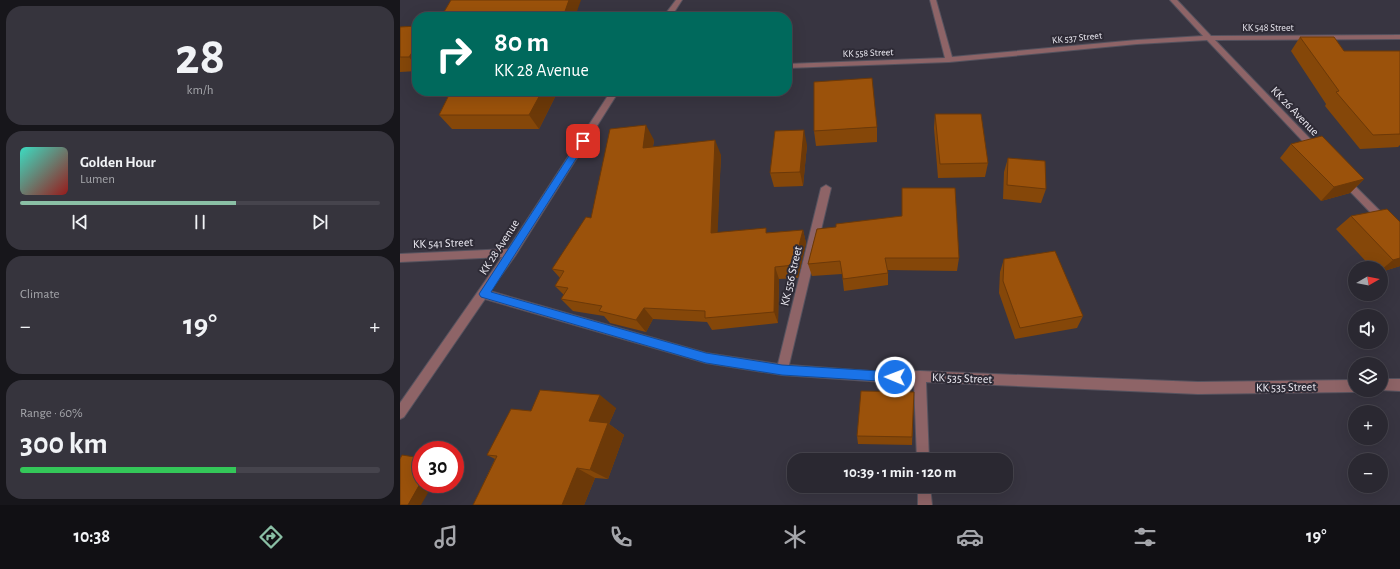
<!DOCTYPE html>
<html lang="en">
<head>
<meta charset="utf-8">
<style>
  body { margin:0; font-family:"Alegreya Sans",sans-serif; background:#36343d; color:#f1f3f6; height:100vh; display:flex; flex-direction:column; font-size:15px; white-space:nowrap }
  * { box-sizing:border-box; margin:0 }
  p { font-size:13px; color:#a5a6ab }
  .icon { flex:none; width:22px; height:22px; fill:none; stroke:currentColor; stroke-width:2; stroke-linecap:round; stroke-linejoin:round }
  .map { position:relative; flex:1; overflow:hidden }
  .panel { display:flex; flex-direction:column; gap:6px; padding:6px; background:#17161b; width:400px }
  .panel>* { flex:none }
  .hud { position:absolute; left:12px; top:12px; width:380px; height:84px; border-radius:16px; box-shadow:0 4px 16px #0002,0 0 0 1px #46444d; background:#00695c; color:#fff; overflow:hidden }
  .needle { width:26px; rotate:81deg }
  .tools { position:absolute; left:948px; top:261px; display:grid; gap:8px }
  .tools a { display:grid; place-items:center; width:40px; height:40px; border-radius:50%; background:#2a2831; box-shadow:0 4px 16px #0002,0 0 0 1px #46444d; font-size:20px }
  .speed { position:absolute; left:12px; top:441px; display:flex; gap:8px; font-size:20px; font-weight:700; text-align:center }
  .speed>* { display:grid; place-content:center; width:52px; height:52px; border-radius:50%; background:#2a2831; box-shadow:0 4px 16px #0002,0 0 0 1px #46444d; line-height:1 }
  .speed .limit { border:6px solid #d22; background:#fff; color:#111 }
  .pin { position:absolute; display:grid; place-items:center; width:34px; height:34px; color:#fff; margin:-17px; border-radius:8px; box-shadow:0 2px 6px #0006 }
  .me { position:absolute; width:44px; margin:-22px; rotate:271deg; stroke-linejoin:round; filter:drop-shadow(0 0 3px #0008) }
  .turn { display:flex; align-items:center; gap:14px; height:84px; padding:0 16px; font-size:18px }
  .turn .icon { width:52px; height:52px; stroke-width:2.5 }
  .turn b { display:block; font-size:28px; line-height:34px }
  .big { font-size:30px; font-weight:700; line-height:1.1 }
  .panel .widget { flex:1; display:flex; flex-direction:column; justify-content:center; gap:6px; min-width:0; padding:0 14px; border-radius:16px; background:#36343d }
  .panel .dial { align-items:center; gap:0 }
  .dial b { font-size:52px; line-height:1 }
  .song { display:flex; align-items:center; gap:12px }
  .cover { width:48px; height:48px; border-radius:6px; background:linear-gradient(135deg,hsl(170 70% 55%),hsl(0 70% 35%)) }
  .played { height:4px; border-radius:2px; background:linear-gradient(90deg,#8abfa5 60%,#46444d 60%) }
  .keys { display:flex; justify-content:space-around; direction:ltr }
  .heat { display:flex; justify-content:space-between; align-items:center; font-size:22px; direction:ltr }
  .charge { height:6px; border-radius:3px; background:linear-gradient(90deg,#34c759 60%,#46444d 0) }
  .trip { position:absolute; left:387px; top:453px; width:226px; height:40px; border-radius:16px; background:#2a2831; box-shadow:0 4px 16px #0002,0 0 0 1px #46444d; font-weight:700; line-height:40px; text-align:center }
  .dock { display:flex; height:64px; justify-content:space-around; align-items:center; background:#111014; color:#a5a6ab }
  .dock .icon { width:28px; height:28px }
  .dock .on { color:#8abfa5 }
  .dock b { font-size:18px; color:#f1f3f6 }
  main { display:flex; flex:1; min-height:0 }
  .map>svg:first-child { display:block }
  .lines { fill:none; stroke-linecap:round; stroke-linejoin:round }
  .minor-casing { stroke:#55525e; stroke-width:2 }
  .minor { fill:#8e6467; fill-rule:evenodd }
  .wall { fill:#854709 }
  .shaded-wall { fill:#6c3908 }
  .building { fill:#9b520b; stroke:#6c3908 }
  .route { fill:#1a73e8; stroke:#114b97 }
  .labels { text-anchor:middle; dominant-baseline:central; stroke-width:4; stroke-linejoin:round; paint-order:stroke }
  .far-street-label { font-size:10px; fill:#efedf5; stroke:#2e2b36 }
  .street-label { font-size:12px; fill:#efedf5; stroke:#2e2b36 }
</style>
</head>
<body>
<main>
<section class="panel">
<div class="widget dial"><b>28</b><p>km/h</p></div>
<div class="widget">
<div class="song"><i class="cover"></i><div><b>Golden Hour</b><p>Lumen</p></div></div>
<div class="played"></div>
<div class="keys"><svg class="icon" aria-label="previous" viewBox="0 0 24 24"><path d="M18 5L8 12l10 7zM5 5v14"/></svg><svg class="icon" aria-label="pause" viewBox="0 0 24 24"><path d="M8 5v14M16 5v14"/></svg><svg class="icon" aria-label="next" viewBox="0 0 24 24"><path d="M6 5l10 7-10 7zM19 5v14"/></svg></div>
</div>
<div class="widget"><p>Climate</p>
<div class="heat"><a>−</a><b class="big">19°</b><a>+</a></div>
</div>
<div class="widget"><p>Range · 60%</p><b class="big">300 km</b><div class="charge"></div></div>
</section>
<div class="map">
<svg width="1000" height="505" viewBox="0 0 1000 505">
  <rect width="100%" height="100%" fill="#383541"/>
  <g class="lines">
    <!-- minor casing -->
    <g class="minor-casing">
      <g id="minor">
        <path d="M276,0H282L271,17H263Z"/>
        <path d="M530,0H536L552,57L737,40L803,36L770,0H777L811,36L1000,35V39L815,40L918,147L919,149L918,151H912L807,40L737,44L549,62L387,68V64L545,58Z"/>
        <path d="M211,91H219L115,256L90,291L306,353L378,364L421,188L426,185L431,188L389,365L483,372L520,371L798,382L955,380V390H959L955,392L798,394L526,382L529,460H517L514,382H483L382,375L306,363L85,299L4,417L0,419V403L102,257L0,262V254L108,249Z"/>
        <path d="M944,177L947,178L1000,231V241L997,240L941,182L939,180L941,178Z"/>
        <path d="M981,379H1000V391L980,390H981Z"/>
        <path d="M518,486H530L532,505H518Z"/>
      </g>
    </g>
    <!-- minor -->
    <use href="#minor" class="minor"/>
  </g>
  <!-- wall -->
  <g class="wall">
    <path d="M17,26V71L0,72V27Z"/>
    <path d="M900,37L944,51H1000V145L998,147L960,149L925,106L926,104L891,51Z"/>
    <path d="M51,91H158L139,129H52L39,115Z"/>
    <path d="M535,114L588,163L585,177L538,178L534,128Z"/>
    <path d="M477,127V142L416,146L414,131Z"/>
    <path d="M254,140L253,147L321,155L317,233H367L403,230L406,243L398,278L379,279L378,323L312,330L307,322L253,319L246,332L210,323L204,316L173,311L161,299L164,295L155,286L160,278L152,269Z"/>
    <path d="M891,144L964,179L950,193L921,201L880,158Z"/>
    <path d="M407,145L403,186L374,187L370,173Z"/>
    <path d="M608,158L646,189L641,203L603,199L604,172Z"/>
    <path d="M951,216L1000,266L981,272V268H972L936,229Z"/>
    <path d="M417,229L559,258L557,271L488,270V285L444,291L442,274L412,276L408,264Z"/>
    <path d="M604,259L683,316L677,328L615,339L599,293L600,272Z"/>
    <path d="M514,392L512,445L458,444L457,436Z"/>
    <path d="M216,408L209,424L224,435L208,479L195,478L184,505H73L95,459L87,455L131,411Z"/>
  </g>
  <!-- shaded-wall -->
  <g class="shaded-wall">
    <path d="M169,0H181L175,17H163Z"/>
    <path d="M13,51L17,55V67L9,57Z"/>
    <path d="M142,91H158L139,129L129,115Z"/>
    <path d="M246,125L254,140L250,162L243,148Z"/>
    <path d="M404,130L407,145L403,186L400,172Z"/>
    <path d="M315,140L321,155L317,246L311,233Z"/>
    <path d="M964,179L950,193L921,201L934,187Z"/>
    <path d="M403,230L406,243L398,278L394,265Z"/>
    <path d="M1000,258V266L981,272V270L993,260Z"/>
    <path d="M375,267L379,279L378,323L374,312Z"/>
    <path d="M244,308L253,319L246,332L236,320Z"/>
    <path d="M200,395L216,408L209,424L224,435L208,479L190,470L189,421Z"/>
    <path d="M177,468L195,478L184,505H162Z"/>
    <path d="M21,482V484H33L21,505H8Z"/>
  </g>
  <!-- building -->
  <g class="building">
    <path d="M51,0H169L163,17H41Z"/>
    <path d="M17,26V51H13L9,57H0V27Z"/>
    <path d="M900,37H934L944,51H1000V134L973,135L936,92L939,91Z"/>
    <path d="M472,78L477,127L414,131V82Z"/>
    <path d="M51,91H142L129,115H39Z"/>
    <path d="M535,114H581L588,163L540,164Z"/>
    <path d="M246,125L243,148L315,140L311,233L366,228V233L403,230L394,265L375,267L374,312L305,318V311L244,308L236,320L199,311L202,306L161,299L168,288L155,286L164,271L152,269L186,217L191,218L210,129Z"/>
    <path d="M404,130L400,172L370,173L375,131Z"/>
    <path d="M922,136L964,179L934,187L891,144Z"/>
    <path d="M608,158L645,161L646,189L607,185Z"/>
    <path d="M502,188H555L559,258H485L488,273L443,279L440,261L408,264L417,229L436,227V224L502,216Z"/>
    <path d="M987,209L1000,222V258L993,260L951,216Z"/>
    <path d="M655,251L683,316L620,328L603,281L604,259Z"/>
    <path d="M140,390L200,395L189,421L208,423L190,470L177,468L162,505H73L97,456L87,455L111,409L131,411Z"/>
    <path d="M461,391L514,392L512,437L457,436Z"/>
    <path d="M2,455L21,458V482L8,505H0V459Z"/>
  </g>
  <!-- route -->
  <path class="route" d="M183,138L187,141L186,143L91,292L306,353L382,365L495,372L499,373L501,377L499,380L495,382L382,375L306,363L81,297L79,294L81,291L180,139Z"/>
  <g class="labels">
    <!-- far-street labels -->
    <g class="far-street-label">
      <text x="868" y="28">KK 548 Street</text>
      <text transform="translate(677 38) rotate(-6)">KK 537 Street</text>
      <text transform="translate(468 53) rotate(-2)">KK 558 Street</text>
    </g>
    <!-- street labels -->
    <g class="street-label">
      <text transform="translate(895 111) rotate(46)">KK 26 Avenue</text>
      <text transform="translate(43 243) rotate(-2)">KK 541 Street</text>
      <text transform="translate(99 247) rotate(-57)">KK 28 Avenue</text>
      <text transform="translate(391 276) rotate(-77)">KK 556 Street</text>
      <text transform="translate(562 378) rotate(2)">KK 535 Street</text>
      <text transform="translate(886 387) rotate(-1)">KK 535 Street</text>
    </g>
  </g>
</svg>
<div class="tools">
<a><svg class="needle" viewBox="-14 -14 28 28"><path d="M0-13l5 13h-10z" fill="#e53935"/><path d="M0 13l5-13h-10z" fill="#a5a6ab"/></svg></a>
<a><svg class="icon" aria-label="sound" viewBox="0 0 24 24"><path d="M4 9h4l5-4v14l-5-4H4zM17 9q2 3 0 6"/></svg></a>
<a><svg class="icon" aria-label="layers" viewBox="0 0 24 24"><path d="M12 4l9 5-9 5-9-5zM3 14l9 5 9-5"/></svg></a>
<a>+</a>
<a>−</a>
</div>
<div class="speed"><div class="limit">30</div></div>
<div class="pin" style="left:183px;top:141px;background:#d93025"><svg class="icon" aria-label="arrive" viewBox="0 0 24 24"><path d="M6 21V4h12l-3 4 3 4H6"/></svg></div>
<svg class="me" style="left:495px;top:377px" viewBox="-20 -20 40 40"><circle r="17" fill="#1a73e8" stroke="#fff" stroke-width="3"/><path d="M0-11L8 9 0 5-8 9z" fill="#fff"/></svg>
<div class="trip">10:39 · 1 min · 120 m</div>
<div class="hud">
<div class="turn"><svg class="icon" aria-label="right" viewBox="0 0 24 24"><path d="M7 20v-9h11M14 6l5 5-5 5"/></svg><div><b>80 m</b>KK 28 Avenue</div></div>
</div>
</div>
</main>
<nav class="dock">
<b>10:38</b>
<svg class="icon on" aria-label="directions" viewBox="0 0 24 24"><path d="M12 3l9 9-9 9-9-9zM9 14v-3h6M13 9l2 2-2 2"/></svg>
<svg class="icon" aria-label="music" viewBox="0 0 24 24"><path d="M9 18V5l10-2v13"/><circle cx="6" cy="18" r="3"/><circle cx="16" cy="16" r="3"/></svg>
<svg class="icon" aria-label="phone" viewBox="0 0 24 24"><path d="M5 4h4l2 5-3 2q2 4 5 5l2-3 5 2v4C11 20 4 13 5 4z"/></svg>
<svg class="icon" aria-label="climate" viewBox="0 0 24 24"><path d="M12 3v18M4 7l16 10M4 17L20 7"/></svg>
<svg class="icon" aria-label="car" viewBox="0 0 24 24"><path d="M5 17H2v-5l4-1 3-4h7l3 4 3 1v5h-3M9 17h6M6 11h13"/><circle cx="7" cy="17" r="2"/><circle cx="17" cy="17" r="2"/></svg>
<svg class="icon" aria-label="filters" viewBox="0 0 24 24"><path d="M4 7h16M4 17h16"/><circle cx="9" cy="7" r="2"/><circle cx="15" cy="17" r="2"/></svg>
<b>19°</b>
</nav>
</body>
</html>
